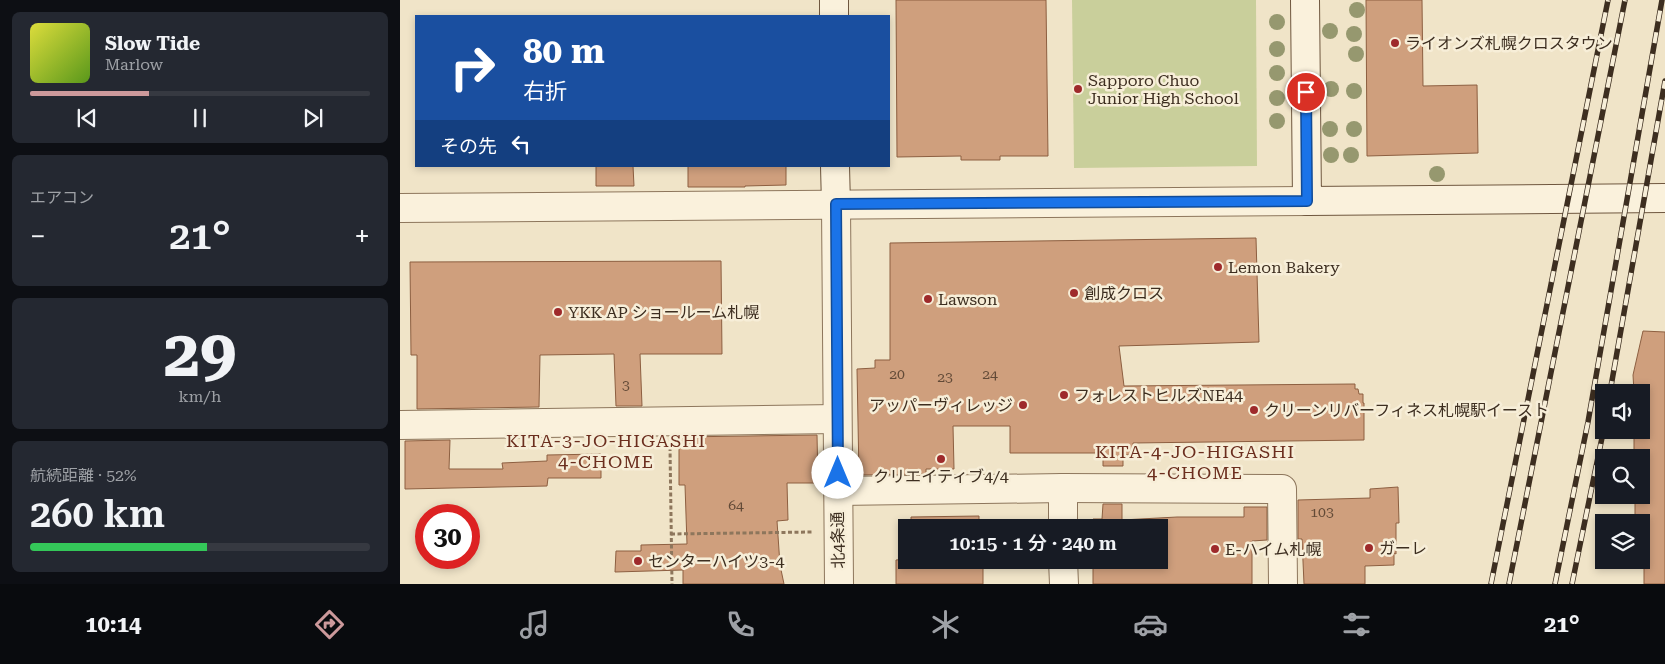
<!DOCTYPE html>
<html lang="ja">
<head>
<meta charset="utf-8">
<style>
  body { margin:0; font-family:"Roboto Serif","Noto Sans JP",serif; background:#242831; color:#f1f3f6; height:100vh; display:flex; flex-direction:column; font-size:19px; white-space:nowrap }
  * { box-sizing:border-box; margin:0 }
  p { font-size:16px; color:#9ea1a6 }
  .icon { flex:none; width:28px; height:28px; fill:none; stroke:currentColor; stroke-width:2; stroke-linecap:round; stroke-linejoin:round }
  .map { position:relative; flex:1; overflow:hidden }
  .side { display:flex; flex-direction:column; gap:12px; padding:12px; background:#0d0f14; width:400px }
  .side>* { flex:none }
  .hud { position:absolute; left:15px; top:15px; width:475px; height:152px; border-radius:0px; box-shadow:0 2px 8px #0003; background:#1a4fa0; color:#fff; overflow:hidden }
  .fabs { position:absolute; left:1195px; top:384px; display:grid; gap:10px }
  .fabs a { display:grid; place-items:center; width:55px; height:55px; border-radius:0px; background:#171b24; box-shadow:0 2px 8px #0003; font-size:25px }
  .speed { position:absolute; left:15px; top:504px; display:flex; gap:10px; font-size:25px; font-weight:700; text-align:center }
  .speed>* { display:grid; place-content:center; width:65px; height:65px; border-radius:50%; background:#171b24; box-shadow:0 2px 8px #0003; line-height:1 }
  .speed .limit { border:8px solid #d22; background:#fff; color:#111 }
  .pin { position:absolute; display:grid; place-items:center; width:42px; height:42px; color:#fff; margin:-21px; border:2px solid #fff; border-radius:50%; box-shadow:0 1px 5px #0007 }
  .me { position:absolute; width:55px; margin:-28px; rotate:0deg; stroke-linejoin:round; filter:drop-shadow(0 0 4px #0008) }
  .turn { display:flex; align-items:center; gap:18px; height:105px; padding:0 25px; font-size:22px }
  .turn .icon { width:65px; height:65px; stroke-width:2.5 }
  .turn b { display:block; font-size:35px; line-height:42px }
  .then { display:flex; align-items:center; height:48px; padding:0 25px; background:#0003; gap:10px; font-size:19px }
  .big { font-size:38px; font-weight:600; line-height:1.1 }
  .side .widget { flex:1; display:flex; flex-direction:column; justify-content:center; gap:8px; min-width:0; padding:0 18px; border-radius:8px; background:#242831 }
  .side .dial { align-items:center; gap:0 }
  .dial b { font-size:65px; line-height:1 }
  .song { display:flex; align-items:center; gap:15px }
  .cover { width:60px; height:60px; border-radius:8px; background:linear-gradient(135deg,hsl(60 70% 55%),hsl(90 70% 35%)) }
  .played { height:5px; border-radius:2px; background:linear-gradient(90deg,#cc999b 35%,#363941 35%) }
  .keys { display:flex; justify-content:space-around; direction:ltr }
  .heat { display:flex; justify-content:space-between; align-items:center; font-size:28px; direction:ltr }
  .charge { height:8px; border-radius:4px; background:linear-gradient(90deg,#34c759 52%,#363941 0) }
  .trip { position:absolute; left:498px; top:519px; width:270px; height:50px; border-radius:0px; background:#171b24; box-shadow:0 2px 8px #0003; font-weight:600; line-height:50px; text-align:center }
  .tabs { display:flex; height:80px; justify-content:space-around; align-items:center; background:#090b0e; color:#9ea1a6 }
  .tabs .icon { width:35px; height:35px }
  .tabs .on { color:#cc999b }
  .tabs b { font-size:22px; color:#f1f3f6 }
  main { display:flex; flex:1; min-height:0 }
  .map>svg:first-child { display:block }
  .green { fill:#c9cf9b }
  .building { fill:#cf9f7d; stroke:#8d5f41 }
  .lines { fill:none; stroke-linecap:round; stroke-linejoin:round }
  .street-casing { stroke:#8d765c; stroke-width:30 }
  .secondary-casing { stroke:#6f573f; stroke-width:30 }
  .path { stroke:#8d765c; stroke-width:3; stroke-dasharray:4 2.5; stroke-linecap:butt }
  .street { stroke:#faf1dc; stroke-width:28 }
  .secondary { stroke:#faf1dc; stroke-width:28 }
  .rail-casing { stroke:#3d2e20; stroke-width:5.5 }
  .rail { stroke:#f7eed8; stroke-width:4; stroke-dasharray:11; stroke-linecap:butt }
  .tree { fill:#96986f }
  .route-casing { stroke:#114b97; stroke-width:12 }
  .route { stroke:#1a73e8; stroke-width:9 }
  .poi-dot { fill:#9e2a2b; stroke:#f7eed8; stroke-width:2 }
  .labels { text-anchor:middle; dominant-baseline:central; stroke-width:5; stroke-linejoin:round; paint-order:stroke }
  .number-label { font-size:14px; fill:#624a37 }
  .poi-label { font-size:16px; fill:#3d2e20; stroke:#f7eed8; text-anchor:start }
  .street-label { font-size:16px; fill:#3d2e20; stroke:#f7eed8 }
  .neighbourhood-label { font-size:18px; letter-spacing:1px; fill:#6b2e1e; stroke:#f7eed8 }
</style>
</head>
<body>
<main>
<section class="side">
<div class="widget">
<div class="song"><i class="cover"></i><div><b>Slow Tide</b><p>Marlow</p></div></div>
<div class="played"></div>
<div class="keys"><svg class="icon" aria-label="previous" viewBox="0 0 24 24"><path d="M18 5L8 12l10 7zM5 5v14"/></svg><svg class="icon" aria-label="pause" viewBox="0 0 24 24"><path d="M8 5v14M16 5v14"/></svg><svg class="icon" aria-label="next" viewBox="0 0 24 24"><path d="M6 5l10 7-10 7zM19 5v14"/></svg></div>
</div>
<div class="widget"><p>エアコン</p>
<div class="heat"><a>−</a><b class="big">21°</b><a>+</a></div>
</div>
<div class="widget dial"><b>29</b><p>km/h</p></div>
<div class="widget"><p>航続距離 · 52%</p><b class="big">260 km</b><div class="charge"></div></div>
</section>
<div class="map">
<svg width="1265" height="584" viewBox="0 0 1265 584">
  <rect width="100%" height="100%" fill="#f0e4c8"/>
  <!-- green -->
  <path class="green" d="M672,0H856L857,166L674,168Z"/>
  <!-- building -->
  <g class="building">
    <path d="M496,0H646L648,156H600V160H561V156L497,157Z"/>
    <path d="M966,0H1022L1023,86L1077,85L1078,153L967,156Z"/>
    <path d="M196,166H233L234,186H196Z"/>
    <path d="M288,166H386V185L345,186V187H288Z"/>
    <path d="M856,238L859,342L719,346L724,386L955,384V389H958L959,394H963V403H964V440L733,443V455H723V466H703V453H610V426H553L554,469H526V474L459,475L457,369L475,368V360H490V243Z"/>
    <path d="M321,261L322,354H240L242,406H216L214,354L140,355L139,407L17,409V355H11L10,262Z"/>
    <path d="M1243,331L1265,332V584H1244V544H1241V522H1235V495H1241V458H1234V430H1241V392H1234L1233,375Z"/>
    <path d="M417,435L418,483H387L388,520L377,521L380,565L384,584H283V570L215,572L216,551H241V545L287,544L285,485H279V437Z"/>
    <path d="M50,440L49,469H103L102,463L147,461V455L201,454V478H148L147,486L5,489V441Z"/>
    <path d="M998,487L999,523H996V554L994,553V565L965,566V584H904L902,539H898V500L970,498V489Z"/>
    <path d="M703,504H722V520L777,517H844V507H867V540L852,541V584H693V560H759V528H693V519H702Z"/>
    <path d="M579,516V527L583,528H511V517Z"/>
    <path d="M506,559L583,560V584H496V560Z"/>
  </g>
  <g class="lines">
    <!-- street casing -->
    <g class="street-casing">
      <g id="street">
        <path d="M436,205L439,584"/>
        <path d="M0,208L907,201"/>
        <path d="M0,425L437,419"/>
        <path d="M663,488V528"/>
        <path d="M438,491L663,488L882,489L883,584"/>
        <path d="M663,560L664,584"/>
      </g>
    </g>
    <!-- secondary casing -->
    <g class="secondary-casing">
      <g id="secondary">
        <path d="M434,0V16"/>
        <path d="M905,0L907,201L1265,198"/>
        <path d="M435,166L436,205"/>
      </g>
    </g>
    <!-- path -->
    <g class="path">
      <path d="M270,447L272,584"/>
      <path d="M271,534L413,532"/>
    </g>
    <!-- street -->
    <use href="#street" class="street"/>
    <!-- secondary -->
    <use href="#secondary" class="secondary"/>
    <!-- rail casing -->
    <g class="rail-casing">
      <g id="rail">
        <path d="M1210,392L1265,81"/>
        <path d="M1091,584L1208,0"/>
        <path d="M1109,584L1225,0"/>
        <path d="M1155,584L1188,422L1262,0"/>
        <path d="M1172,584L1204,428"/>
      </g>
    </g>
    <!-- rail -->
    <use href="#rail" class="rail"/>
  </g>
  <!-- trees -->
  <g class="tree">
    <circle cx="957" cy="10" r="8"/>
    <circle cx="877" cy="22" r="8"/>
    <circle cx="930" cy="31" r="8"/>
    <circle cx="954" cy="34" r="8"/>
    <circle cx="877" cy="49" r="8"/>
    <circle cx="956" cy="54" r="8"/>
    <circle cx="877" cy="73" r="8"/>
    <circle cx="931" cy="89" r="8"/>
    <circle cx="954" cy="91" r="8"/>
    <circle cx="877" cy="98" r="8"/>
    <circle cx="877" cy="121" r="8"/>
    <circle cx="930" cy="129" r="8"/>
    <circle cx="954" cy="129" r="8"/>
    <circle cx="931" cy="155" r="8"/>
    <circle cx="951" cy="155" r="8"/>
    <circle cx="1037" cy="174" r="8"/>
  </g>
  <g class="lines">
    <!-- route casing -->
    <g class="route-casing">
      <path id="route" d="M438,473L436,204L907,201L906,92"/>
    </g>
    <!-- route -->
    <use href="#route" class="route"/>
  </g>
  <!-- markers -->
  <g class="poi-dot">
    <circle cx="995" cy="43" r="5"/>
    <circle cx="678" cy="89" r="5"/>
    <circle cx="818" cy="267" r="5"/>
    <circle cx="674" cy="293" r="5"/>
    <circle cx="528" cy="299" r="5"/>
    <circle cx="158" cy="312" r="5"/>
    <circle cx="664" cy="395" r="5"/>
    <circle cx="623" cy="405" r="5"/>
    <circle cx="854" cy="410" r="5"/>
    <circle cx="541" cy="459" r="5"/>
    <circle cx="969" cy="548" r="5"/>
    <circle cx="815" cy="549" r="5"/>
    <circle cx="238" cy="561" r="5"/>
  </g>
  <g class="labels">
    <!-- number labels -->
    <g class="number-label">
      <text x="497" y="374">20</text>
      <text x="590" y="374">24</text>
      <text x="545" y="377">23</text>
      <text x="226" y="385">3</text>
      <text x="336" y="505">64</text>
      <text x="922" y="512">103</text>
    </g>
    <!-- poi labels -->
    <g class="poi-label">
      <text x="1005" y="43">ライオンズ札幌クロスタウン</text>
      <text x="688" y="80">Sapporo Chuo<tspan x="688" dy="18">Junior High School</tspan></text>
      <text x="828" y="267">Lemon Bakery</text>
      <text x="684" y="293">創成クロス</text>
      <text x="538" y="299">Lawson</text>
      <text x="168" y="312">YKK AP ショールーム札幌</text>
      <text x="674" y="395">フォレストヒルズNE44</text>
      <text x="613" y="405" text-anchor="end">アッパーヴィレッジ</text>
      <text x="864" y="410">クリーンリバーフィネス札幌駅イースト</text>
      <text x="541" y="476" text-anchor="middle">クリエイティブ4/4</text>
      <text x="979" y="548">ガーレ</text>
      <text x="825" y="549">E-ハイム札幌</text>
      <text x="248" y="561">センターハイツ3-4</text>
    </g>
    <!-- street labels -->
    <g class="street-label">
      <text transform="translate(438 540) rotate(-91)">北4条通</text>
    </g>
    <!-- neighbourhood labels -->
    <g class="neighbourhood-label">
      <text x="206" y="440">KITA-3-JO-HIGASHI<tspan x="206" dy="21">4-CHOME</tspan></text>
      <text x="795" y="451">KITA-4-JO-HIGASHI<tspan x="795" dy="21">4-CHOME</tspan></text>
    </g>
  </g>
</svg>
<div class="fabs">
<a><svg class="icon" aria-label="sound" viewBox="0 0 24 24"><path d="M4 9h4l5-4v14l-5-4H4zM17 9q2 3 0 6"/></svg></a>
<a><svg class="icon" aria-label="search" viewBox="0 0 24 24"><circle cx="10" cy="10" r="6"/><path d="M15 15l6 6"/></svg></a>
<a><svg class="icon" aria-label="layers" viewBox="0 0 24 24"><path d="M12 4l9 5-9 5-9-5zM3 14l9 5 9-5"/></svg></a>
</div>
<div class="speed"><div class="limit">30</div></div>
<div class="pin" style="left:906px;top:92px;background:#d93025"><svg class="icon" aria-label="arrive" viewBox="0 0 24 24"><path d="M6 21V4h12l-3 4 3 4H6"/></svg></div>
<svg class="me" style="left:438px;top:473px" viewBox="-20 -20 40 40"><circle r="19" fill="#fff"/><path d="M0-13L10 11 0 6-10 11z" fill="#1a73e8"/></svg>
<div class="trip">10:15 · 1 分 · 240 m</div>
<div class="hud">
<div class="turn"><svg class="icon" aria-label="right" viewBox="0 0 24 24"><path d="M7 20v-9h11M14 6l5 5-5 5"/></svg><div><b>80 m</b>右折</div></div>
<div class="then">その先<svg class="icon" aria-label="left" viewBox="0 0 24 24"><path d="M17 20v-9H6M10 6l-5 5 5 5"/></svg></div>
</div>
</div>
</main>
<nav class="tabs">
<b>10:14</b>
<svg class="icon on" aria-label="directions" viewBox="0 0 24 24"><path d="M12 3l9 9-9 9-9-9zM9 14v-3h6M13 9l2 2-2 2"/></svg>
<svg class="icon" aria-label="music" viewBox="0 0 24 24"><path d="M9 18V5l10-2v13"/><circle cx="6" cy="18" r="3"/><circle cx="16" cy="16" r="3"/></svg>
<svg class="icon" aria-label="phone" viewBox="0 0 24 24"><path d="M5 4h4l2 5-3 2q2 4 5 5l2-3 5 2v4C11 20 4 13 5 4z"/></svg>
<svg class="icon" aria-label="climate" viewBox="0 0 24 24"><path d="M12 3v18M4 7l16 10M4 17L20 7"/></svg>
<svg class="icon" aria-label="car" viewBox="0 0 24 24"><path d="M5 17H2v-5l4-1 3-4h7l3 4 3 1v5h-3M9 17h6M6 11h13"/><circle cx="7" cy="17" r="2"/><circle cx="17" cy="17" r="2"/></svg>
<svg class="icon" aria-label="filters" viewBox="0 0 24 24"><path d="M4 7h16M4 17h16"/><circle cx="9" cy="7" r="2"/><circle cx="15" cy="17" r="2"/></svg>
<b>21°</b>
</nav>
</body>
</html>
